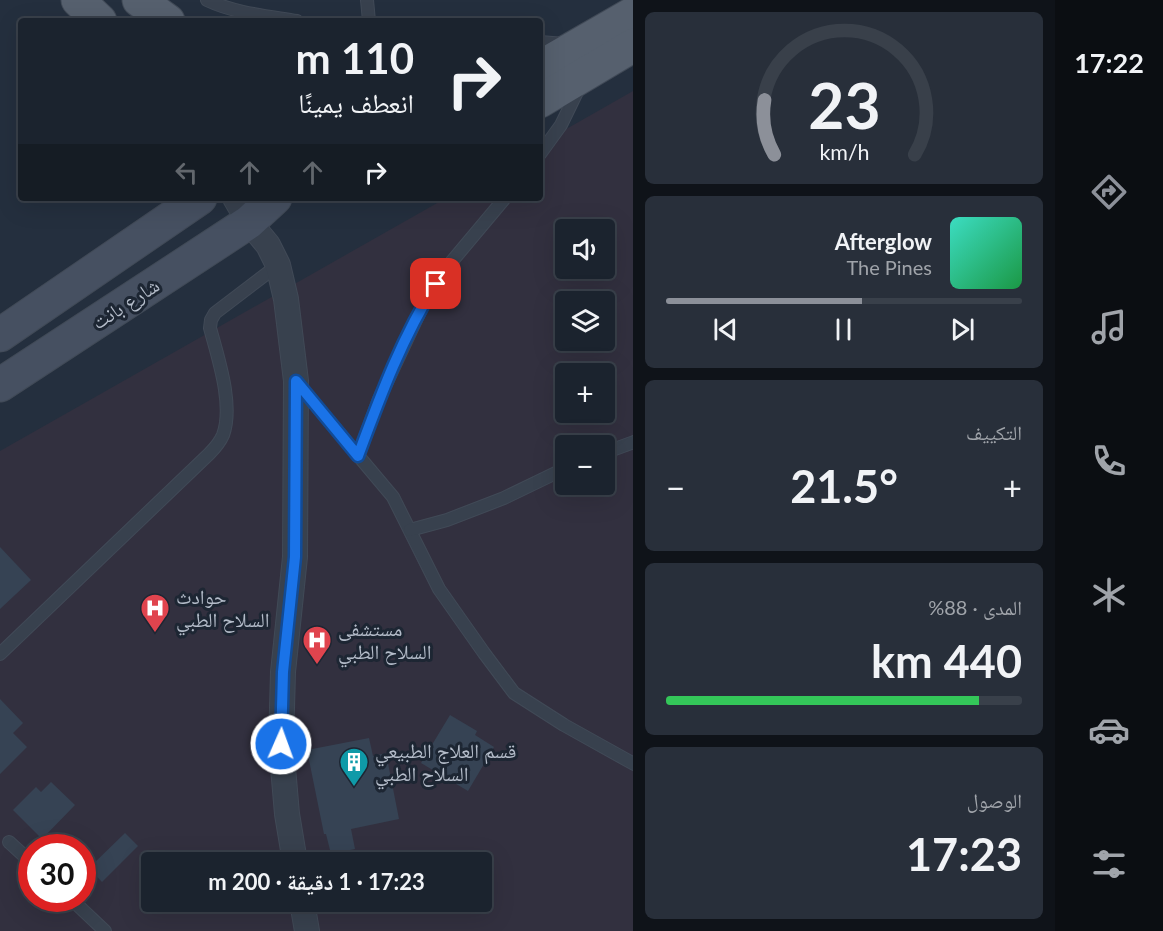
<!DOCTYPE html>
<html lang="ar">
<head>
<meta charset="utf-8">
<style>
  body { margin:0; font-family:Lato,"Noto Naskh Arabic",sans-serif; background:#282f3a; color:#f1f3f6; direction:rtl; height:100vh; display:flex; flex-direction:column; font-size:22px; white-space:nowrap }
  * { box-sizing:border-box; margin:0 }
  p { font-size:20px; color:#a0a4aa }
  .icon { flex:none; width:33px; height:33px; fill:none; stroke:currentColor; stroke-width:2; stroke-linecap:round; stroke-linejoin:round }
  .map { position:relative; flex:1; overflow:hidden; direction:ltr }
  .details { display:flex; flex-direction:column; gap:12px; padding:12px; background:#0f1319; width:422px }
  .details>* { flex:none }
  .top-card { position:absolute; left:18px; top:18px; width:525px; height:183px; border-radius:6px; box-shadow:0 6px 24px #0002,0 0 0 2px #39404a; direction:rtl; background:#1b232e; color:#f1f3f6; overflow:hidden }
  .controls { position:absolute; left:555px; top:219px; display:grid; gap:12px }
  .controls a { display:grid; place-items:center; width:60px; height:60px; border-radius:6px; background:#1b232e; box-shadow:0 6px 24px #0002,0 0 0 2px #39404a; font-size:30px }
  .speed { position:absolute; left:18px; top:834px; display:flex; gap:12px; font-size:30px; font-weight:700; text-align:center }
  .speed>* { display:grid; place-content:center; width:78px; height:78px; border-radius:50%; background:#1b232e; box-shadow:0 6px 24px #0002,0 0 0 2px #39404a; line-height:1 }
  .speed .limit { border:9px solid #d22; background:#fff; color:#111 }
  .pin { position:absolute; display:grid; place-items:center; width:51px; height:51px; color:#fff; margin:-26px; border-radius:12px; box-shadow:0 3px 9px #0006 }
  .me { position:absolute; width:66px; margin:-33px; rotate:2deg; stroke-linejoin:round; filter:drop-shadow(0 0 4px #0008) }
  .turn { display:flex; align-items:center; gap:21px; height:126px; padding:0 30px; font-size:27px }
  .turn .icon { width:78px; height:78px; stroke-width:2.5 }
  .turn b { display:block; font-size:42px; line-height:51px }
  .lanes { display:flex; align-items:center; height:57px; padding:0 30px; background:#0003; justify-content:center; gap:30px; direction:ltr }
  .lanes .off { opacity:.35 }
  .big { font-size:45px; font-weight:700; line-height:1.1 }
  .details .card { flex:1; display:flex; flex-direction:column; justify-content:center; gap:9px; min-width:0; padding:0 21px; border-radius:9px; background:#282f3a }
  .details .dial { align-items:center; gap:0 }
  .dial svg { height:156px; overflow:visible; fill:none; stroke:#39404a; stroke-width:7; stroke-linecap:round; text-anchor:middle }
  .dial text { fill:#f1f3f6; stroke:none }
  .song { display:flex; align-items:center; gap:18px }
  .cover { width:72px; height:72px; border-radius:9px; background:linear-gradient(135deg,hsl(170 70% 55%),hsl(140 70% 35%)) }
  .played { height:6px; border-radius:3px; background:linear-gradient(90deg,#8c9099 55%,#39404a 55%) }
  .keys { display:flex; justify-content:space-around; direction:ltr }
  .heat { display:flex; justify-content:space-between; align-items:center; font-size:33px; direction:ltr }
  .charge { height:9px; border-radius:4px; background:linear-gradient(90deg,#34c759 88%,#39404a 0) }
  .trip { position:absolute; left:141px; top:852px; width:351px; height:60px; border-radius:6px; background:#1b232e; box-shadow:0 6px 24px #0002,0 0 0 2px #39404a; font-weight:700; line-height:60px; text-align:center; direction:rtl }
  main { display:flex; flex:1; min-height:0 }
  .dock { display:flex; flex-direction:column; width:108px; justify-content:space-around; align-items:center; background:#0b0e12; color:#a0a4aa }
  .dock .icon { width:42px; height:42px }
  .dock .on { color:#8c9099 }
  .dock b { font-size:27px; color:#f1f3f6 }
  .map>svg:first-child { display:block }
  .medical { fill:#32303f; fill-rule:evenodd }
  .building { fill:#364354 }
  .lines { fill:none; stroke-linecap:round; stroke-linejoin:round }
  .service-casing { stroke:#414a57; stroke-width:14 }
  .minor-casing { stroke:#414a57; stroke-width:26 }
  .secondary-casing { stroke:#414a57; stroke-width:35 }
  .primary-casing { stroke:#414a57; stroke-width:35 }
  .service { stroke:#38414e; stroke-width:12 }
  .minor { stroke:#38414e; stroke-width:24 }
  .secondary { stroke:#465061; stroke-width:33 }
  .primary { stroke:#56606e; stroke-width:33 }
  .route-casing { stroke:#114b97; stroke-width:15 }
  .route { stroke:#1a73e8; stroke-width:10 }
  .labels { text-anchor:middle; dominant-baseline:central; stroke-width:6; stroke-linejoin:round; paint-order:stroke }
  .street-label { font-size:20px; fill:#b4bcc9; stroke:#1d2633 }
  .poi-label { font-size:20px; fill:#b4bcc9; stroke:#1d2633; text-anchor:start }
</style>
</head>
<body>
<main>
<nav class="dock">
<b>17:22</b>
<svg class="icon on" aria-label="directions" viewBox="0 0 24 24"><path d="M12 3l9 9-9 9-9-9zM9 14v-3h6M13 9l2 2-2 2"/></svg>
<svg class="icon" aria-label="music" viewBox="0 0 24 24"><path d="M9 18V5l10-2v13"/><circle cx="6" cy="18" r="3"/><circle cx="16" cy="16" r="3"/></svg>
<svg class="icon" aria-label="phone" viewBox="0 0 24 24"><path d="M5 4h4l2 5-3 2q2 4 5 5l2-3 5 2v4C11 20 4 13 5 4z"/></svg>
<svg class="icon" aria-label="climate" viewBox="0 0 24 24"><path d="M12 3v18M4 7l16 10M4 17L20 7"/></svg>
<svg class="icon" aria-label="car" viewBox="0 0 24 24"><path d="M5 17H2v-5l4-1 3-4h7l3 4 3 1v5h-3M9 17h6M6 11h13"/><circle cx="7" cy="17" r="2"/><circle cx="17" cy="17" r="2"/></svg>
<svg class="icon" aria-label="filters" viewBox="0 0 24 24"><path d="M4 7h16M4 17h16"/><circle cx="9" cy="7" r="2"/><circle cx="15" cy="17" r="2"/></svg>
</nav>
<section class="details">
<div class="card dial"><svg viewBox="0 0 100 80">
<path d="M14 69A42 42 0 1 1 86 69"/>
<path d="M14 69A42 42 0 0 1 9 41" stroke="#8c9099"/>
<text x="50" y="56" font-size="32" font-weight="700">23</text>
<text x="50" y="72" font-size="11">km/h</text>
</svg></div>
<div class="card">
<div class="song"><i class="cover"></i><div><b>Afterglow</b><p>The Pines</p></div></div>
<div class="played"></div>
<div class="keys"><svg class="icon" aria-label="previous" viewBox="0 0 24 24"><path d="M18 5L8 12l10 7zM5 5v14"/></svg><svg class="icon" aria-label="pause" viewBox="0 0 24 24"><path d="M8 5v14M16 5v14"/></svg><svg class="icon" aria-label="next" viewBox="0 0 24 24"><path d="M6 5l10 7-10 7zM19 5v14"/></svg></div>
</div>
<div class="card"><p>التكييف</p>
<div class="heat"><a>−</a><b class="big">21.5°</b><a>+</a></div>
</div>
<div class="card"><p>المدى · 88%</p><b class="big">440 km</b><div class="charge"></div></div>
<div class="card"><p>الوصول</p><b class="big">17:23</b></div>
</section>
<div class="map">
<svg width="634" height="931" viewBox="0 0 634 931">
  <rect width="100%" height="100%" fill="#242f3e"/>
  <!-- medical -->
  <path class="medical" d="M633,91V931H0V451L446,198H540V144ZM566,230H604V268H566ZM566,302H604V340H566ZM566,374H604V412H566ZM566,446H604V484H566ZM32,848H82V898H32ZM152,862H482V902H152Z"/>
  <!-- building -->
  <g class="building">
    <path d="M0,547L31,580L0,609Z"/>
    <path d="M0,699L23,723L13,733L27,747L0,774Z"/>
    <path d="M450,715L477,731L475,735L494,747L468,791L421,763Z"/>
    <path d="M369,738L373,756L386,753L399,819L351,829L355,849L331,854L326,834H324L307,750Z"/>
    <path d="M51,782L75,805L42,839L13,810L36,787L41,792Z"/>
    <path d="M125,833L138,846L102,882L89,868Z"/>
  </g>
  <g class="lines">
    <!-- service casing -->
    <g class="service-casing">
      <g id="service">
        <path d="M207,0C234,13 267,16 297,21"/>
        <path d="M367,0L369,21"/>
        <path d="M540,42L565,44"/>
        <path d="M540,154L561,125L579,88"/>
        <path d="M298,384L393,497L439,589L484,653L514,693L564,725L634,764"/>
        <path d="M604,453L634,442"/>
        <path d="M358,456L379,399L424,303L448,266L505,198"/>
        <path d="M410,530L447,520L504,498L566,468"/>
        <path d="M0,654L209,454C214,449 220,442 223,435C234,405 218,358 210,328L211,320L215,313L278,265"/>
        <path d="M9,842L32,863"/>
        <path d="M70,898L105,931"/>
      </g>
    </g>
    <!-- minor casing -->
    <g class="minor-casing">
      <g id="minor">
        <path d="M235,198L249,222L268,245L278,265L286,299L296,381L295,557L283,672L281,744L287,814L295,862"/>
        <path d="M302,902L307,931"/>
      </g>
    </g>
    <!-- secondary casing -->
    <g class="secondary-casing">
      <g id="secondary">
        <path d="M0,335L200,198"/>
        <path d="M0,385L249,222L275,198"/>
      </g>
    </g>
    <!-- primary casing -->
    <g class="primary-casing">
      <g id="primary">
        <path d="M78,0L100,21"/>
        <path d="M139,0L168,21"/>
        <path d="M540,66L549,62L634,13"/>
        <path d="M540,101L634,45"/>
      </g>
    </g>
    <!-- service -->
    <use href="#service" class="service"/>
    <!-- minor -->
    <use href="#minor" class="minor"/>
    <!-- secondary -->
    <use href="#secondary" class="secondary"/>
    <!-- primary -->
    <use href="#primary" class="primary"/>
  </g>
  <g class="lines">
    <!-- route casing -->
    <g class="route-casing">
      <path id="route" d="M281,744L283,672L295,557L296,381L358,456C380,397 402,337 436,284"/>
    </g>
    <!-- route -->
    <use href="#route" class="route"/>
  </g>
  <!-- icons -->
  <defs>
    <g id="hospital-pin" transform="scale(1.5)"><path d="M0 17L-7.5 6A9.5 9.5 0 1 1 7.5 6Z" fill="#e0444e" stroke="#1d2633"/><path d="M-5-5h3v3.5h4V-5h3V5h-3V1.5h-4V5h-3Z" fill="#fff"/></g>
    <g id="building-pin" transform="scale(1.5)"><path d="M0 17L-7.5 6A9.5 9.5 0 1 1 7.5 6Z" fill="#0f9aa8" stroke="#1d2633"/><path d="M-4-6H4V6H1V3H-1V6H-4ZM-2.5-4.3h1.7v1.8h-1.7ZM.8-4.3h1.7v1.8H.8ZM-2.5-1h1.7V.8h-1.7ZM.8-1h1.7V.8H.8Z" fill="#fff"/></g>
  </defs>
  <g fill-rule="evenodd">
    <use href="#hospital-pin" x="155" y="608"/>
    <use href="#hospital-pin" x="317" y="640"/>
    <use href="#building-pin" x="354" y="762"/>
  </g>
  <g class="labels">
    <!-- street labels -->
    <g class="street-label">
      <text transform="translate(125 303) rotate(-33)">شارع بانت</text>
    </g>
    <!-- poi labels -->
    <g class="poi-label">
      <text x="176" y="596">حوادث<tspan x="176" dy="23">السلاح الطبي</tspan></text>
      <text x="338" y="628">مستشفى<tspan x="338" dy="23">السلاح الطبي</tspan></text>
      <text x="375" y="750">قسم العلاج الطبيعي<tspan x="375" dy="23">السلاح الطبي</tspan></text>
    </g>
  </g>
</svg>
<div class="controls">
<a><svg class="icon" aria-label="sound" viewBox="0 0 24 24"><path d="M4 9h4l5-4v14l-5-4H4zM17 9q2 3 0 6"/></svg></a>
<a><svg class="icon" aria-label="layers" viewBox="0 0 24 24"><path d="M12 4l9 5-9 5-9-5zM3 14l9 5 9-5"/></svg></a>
<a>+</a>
<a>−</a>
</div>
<div class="speed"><div class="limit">30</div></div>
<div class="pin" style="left:436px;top:284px;background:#d93025"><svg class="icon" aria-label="arrive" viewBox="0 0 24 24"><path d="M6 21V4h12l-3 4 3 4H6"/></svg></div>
<svg class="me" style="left:281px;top:744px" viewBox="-20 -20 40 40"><circle r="17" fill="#1a73e8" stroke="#fff" stroke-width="3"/><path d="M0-11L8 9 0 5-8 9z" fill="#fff"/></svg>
<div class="trip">17:23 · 1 دقيقة · 200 m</div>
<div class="top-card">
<div class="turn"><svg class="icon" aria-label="right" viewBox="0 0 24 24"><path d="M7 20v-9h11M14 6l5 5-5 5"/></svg><div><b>110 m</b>انعطف يمينًا</div></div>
<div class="lanes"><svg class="icon off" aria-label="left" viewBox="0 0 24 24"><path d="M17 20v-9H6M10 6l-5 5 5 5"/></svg><svg class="icon off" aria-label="ahead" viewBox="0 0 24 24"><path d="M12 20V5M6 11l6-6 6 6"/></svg><svg class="icon off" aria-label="ahead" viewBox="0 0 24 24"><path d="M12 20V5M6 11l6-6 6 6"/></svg><svg class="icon" aria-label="right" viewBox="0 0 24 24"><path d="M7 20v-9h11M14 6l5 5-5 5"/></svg></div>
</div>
</div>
</main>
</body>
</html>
